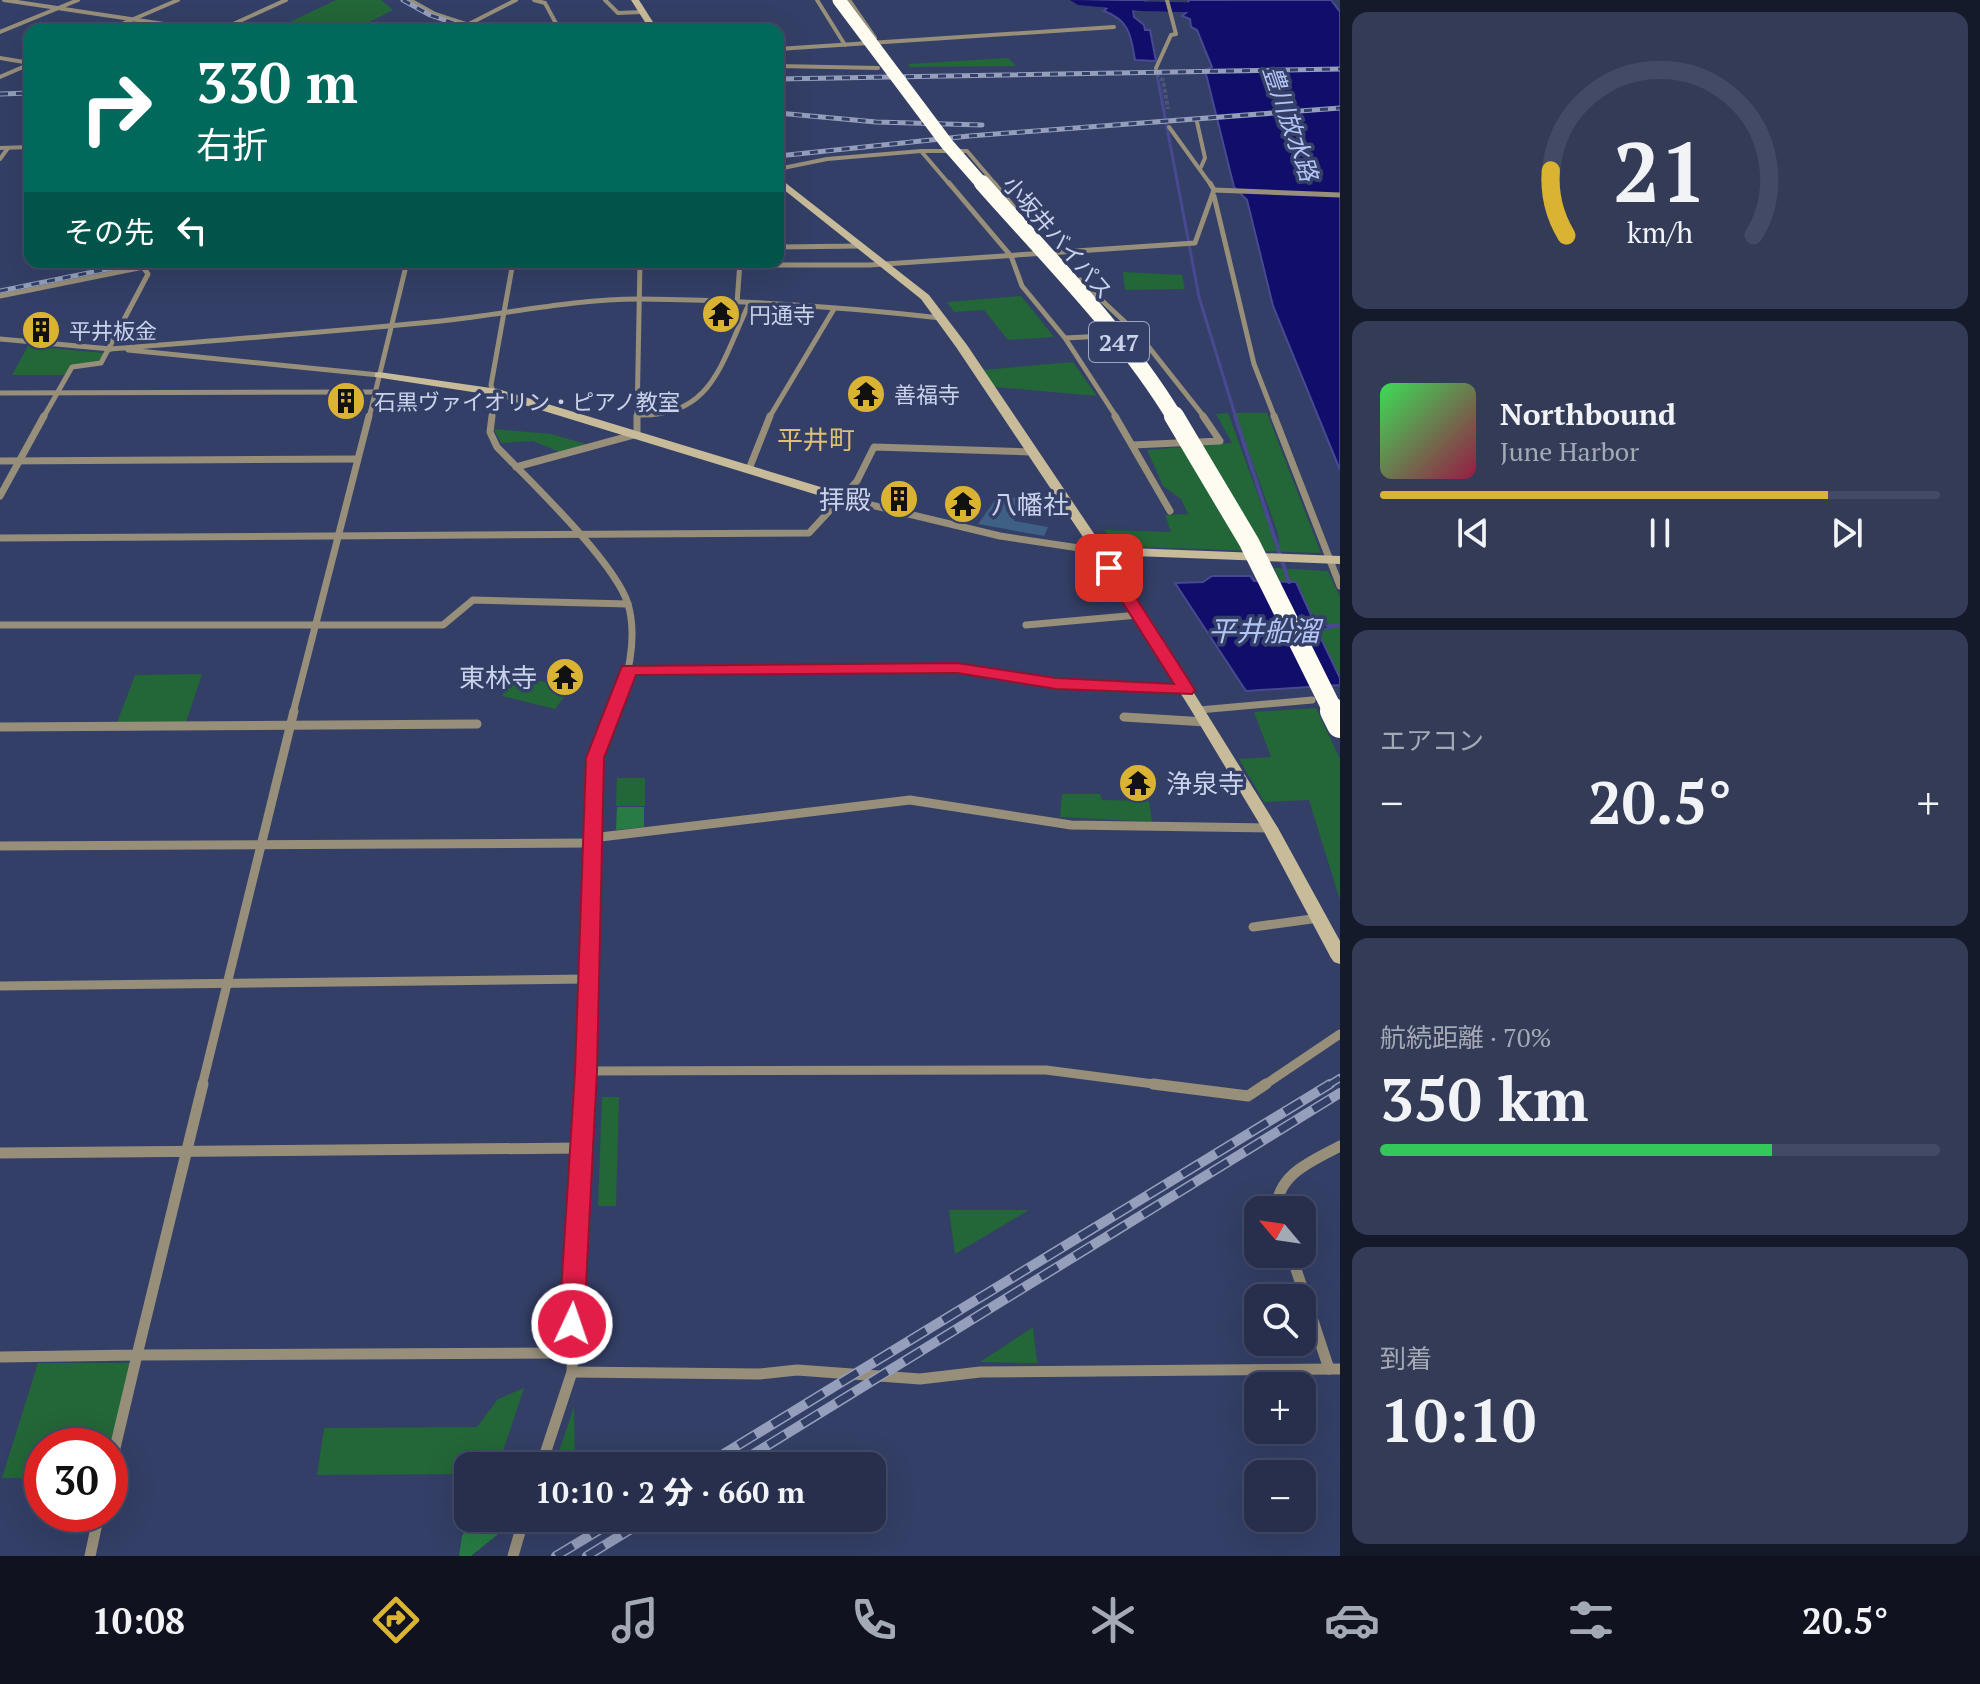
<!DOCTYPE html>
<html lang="ja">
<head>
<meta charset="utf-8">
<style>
  body { margin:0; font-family:"PT Serif","Noto Sans JP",serif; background:#333b57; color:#f1f3f6; height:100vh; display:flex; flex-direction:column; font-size:30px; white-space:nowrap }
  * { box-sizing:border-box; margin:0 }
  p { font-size:26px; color:#a4a9b6 }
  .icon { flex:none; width:44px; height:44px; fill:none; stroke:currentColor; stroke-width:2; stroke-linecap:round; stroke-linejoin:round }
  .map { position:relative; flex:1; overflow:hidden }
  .side { display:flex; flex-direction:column; gap:12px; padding:12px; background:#151a2a; width:640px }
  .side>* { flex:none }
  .banner { position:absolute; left:24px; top:24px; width:760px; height:244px; border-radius:16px; box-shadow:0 8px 32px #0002,0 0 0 2px #434a65; background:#00695c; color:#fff; overflow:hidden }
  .needle { width:52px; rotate:299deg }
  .tools { position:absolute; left:1244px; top:1196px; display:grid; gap:16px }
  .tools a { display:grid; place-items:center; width:72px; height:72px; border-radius:16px; background:#272f4d; box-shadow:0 8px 32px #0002,0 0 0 2px #434a65; font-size:40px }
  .speed { position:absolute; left:24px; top:1428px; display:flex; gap:16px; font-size:40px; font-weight:700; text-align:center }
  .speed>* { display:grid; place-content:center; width:104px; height:104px; border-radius:50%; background:#272f4d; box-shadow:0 8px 32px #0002,0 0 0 2px #434a65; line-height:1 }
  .speed .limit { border:12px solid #d22; background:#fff; color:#111 }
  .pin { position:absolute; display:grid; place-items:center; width:68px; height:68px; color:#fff; margin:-34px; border-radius:16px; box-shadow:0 4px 12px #0006 }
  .me { position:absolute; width:88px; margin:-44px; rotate:3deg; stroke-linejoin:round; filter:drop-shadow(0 0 6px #0008) }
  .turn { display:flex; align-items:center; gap:28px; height:168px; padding:0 40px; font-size:36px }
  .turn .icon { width:104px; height:104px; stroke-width:2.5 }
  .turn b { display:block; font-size:56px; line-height:68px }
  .then { display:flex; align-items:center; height:76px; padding:0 40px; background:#0003; gap:16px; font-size:30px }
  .big { font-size:60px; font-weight:800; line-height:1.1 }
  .side .card { flex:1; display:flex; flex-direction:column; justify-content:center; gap:12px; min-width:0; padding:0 28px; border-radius:16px; background:#333b57 }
  .side .dial { align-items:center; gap:0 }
  .dial svg { height:208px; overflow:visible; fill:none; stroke:#434a65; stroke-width:7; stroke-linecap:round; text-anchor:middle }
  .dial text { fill:#f1f3f6; stroke:none }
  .song { display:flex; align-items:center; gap:24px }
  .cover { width:96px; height:96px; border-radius:12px; background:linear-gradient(135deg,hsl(130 70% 55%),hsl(340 70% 35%)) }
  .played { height:8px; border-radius:4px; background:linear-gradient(90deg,#dab333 80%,#434a65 80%) }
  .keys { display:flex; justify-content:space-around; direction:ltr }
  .heat { display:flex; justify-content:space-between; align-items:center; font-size:44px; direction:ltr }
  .charge { height:12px; border-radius:6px; background:linear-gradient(90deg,#34c759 70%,#434a65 0) }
  .trip { position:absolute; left:454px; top:1452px; width:432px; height:80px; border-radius:16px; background:#272f4d; box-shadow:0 8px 32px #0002,0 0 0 2px #434a65; font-weight:800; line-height:80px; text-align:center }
  .tabs { display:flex; height:128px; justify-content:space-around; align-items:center; background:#10131f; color:#a4a9b6 }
  .tabs .icon { width:56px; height:56px }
  .tabs .on { color:#dab333 }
  .tabs b { font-size:36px; color:#f1f3f6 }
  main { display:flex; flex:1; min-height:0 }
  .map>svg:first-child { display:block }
  .green { fill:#236637 }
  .forest { fill:#287c43 }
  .water { fill:#100e6a; stroke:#484991; stroke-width:2 }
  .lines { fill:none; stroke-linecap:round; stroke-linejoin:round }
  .stream-far1 { stroke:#484991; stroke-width:3 }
  .stream { stroke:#484991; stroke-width:4 }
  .river { fill:#100e6a; fill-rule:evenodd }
  .building { fill:#3e6084 }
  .street-tunnel { stroke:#4a557b; stroke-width:4; stroke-dasharray:4 2; stroke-linecap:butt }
  .street-far4 { stroke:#978f7a; stroke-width:4 }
  .street-far3 { stroke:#978f7a; stroke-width:5 }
  .street-far2 { stroke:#978f7a; stroke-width:7 }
  .street-far1 { stroke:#978f7a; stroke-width:9 }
  .street { stroke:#978f7a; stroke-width:11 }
  .secondary { fill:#c7bb99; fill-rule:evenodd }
  .rail-far2-casing { stroke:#959fbc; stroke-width:5 }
  .rail-far1-casing { stroke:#959fbc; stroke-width:8 }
  .rail-casing { stroke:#959fbc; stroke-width:10 }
  .rail-far2 { stroke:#343f67; stroke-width:3; stroke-dasharray:8; stroke-linecap:butt }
  .rail-far1 { stroke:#343f67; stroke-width:5; stroke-dasharray:16; stroke-linecap:butt }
  .rail { stroke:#343f67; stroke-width:7; stroke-dasharray:20; stroke-linecap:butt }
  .highway-bridge-far3 { stroke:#fefbf0; stroke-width:13 }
  .highway-bridge-far2 { stroke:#fefbf0; stroke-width:16 }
  .highway-bridge-far1 { stroke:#fefbf0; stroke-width:20 }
  .highway-bridge { stroke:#fefbf0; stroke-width:26 }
  .route { fill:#e11d48; stroke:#92132f; stroke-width:2 }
  .labels { text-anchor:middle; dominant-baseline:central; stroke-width:7; stroke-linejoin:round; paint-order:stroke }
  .far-street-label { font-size:22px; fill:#cad3eb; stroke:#343f67 }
  .far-poi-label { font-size:22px; fill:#cad3eb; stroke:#343f67; text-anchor:start }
  .far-water-label { font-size:24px; font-style:italic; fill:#b4c4f5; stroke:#343f67 }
  .shield { fill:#343f67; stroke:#9da7c3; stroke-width:2 }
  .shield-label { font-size:24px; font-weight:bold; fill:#cad3eb }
  .far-quarter-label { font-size:26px; fill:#dbc075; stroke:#343f67 }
  .poi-label { font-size:26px; fill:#cad3eb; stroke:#343f67; text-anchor:end }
  .water-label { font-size:28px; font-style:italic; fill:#b4c4f5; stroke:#343f67 }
</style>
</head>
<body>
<main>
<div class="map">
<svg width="1340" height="1556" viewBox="0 0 1340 1556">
  <rect width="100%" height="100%" fill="#343f67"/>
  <!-- green -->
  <g class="green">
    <path d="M336,0H381L393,10L353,30H273Z"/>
    <path d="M1008,58L1016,66L910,67L908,64Z"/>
    <path d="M1123,272L1182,275L1185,289L1125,290Z"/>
    <path d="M1021,296L1054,337L1008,340L984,310L954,312L947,302Z"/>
    <path d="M28,346L104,353L99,363L71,366L64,375H12Z"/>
    <path d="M1073,362L1097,396L995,387L983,370Z"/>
    <path d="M1228,413L1276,544H1279L1278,534L1235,413H1267L1321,553L1140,547L1106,533L1105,530L1171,532L1165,515L1188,514L1181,499L1163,486L1147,450L1232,443L1216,414Z"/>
    <path d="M494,429L551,434L589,445L562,453L533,441L501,443Z"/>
    <path d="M1274,568L1328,571L1340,597V678L1316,630L1329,628V624L1311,616L1296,582L1280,581Z"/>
    <path d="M202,674L186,722L117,723L135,675Z"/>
    <path d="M514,675L571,688L555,709L502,696Z"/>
    <path d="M1316,708L1340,759V900L1309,800L1264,802L1239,759L1271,757L1254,712Z"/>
    <path d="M617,778H645V806H616Z"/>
    <path d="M1062,794H1100L1102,800L1149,801L1152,822L1060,817Z"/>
    <path d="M602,1097H619L616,1206H598Z"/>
    <path d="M949,1210H1029L955,1254Z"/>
    <path d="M1033,1327L1037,1363L980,1362Z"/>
    <path d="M38,1363H132L110,1446H42V1478H2Z"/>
    <path d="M524,1388L498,1466H468V1474L317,1475L324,1428L477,1427L498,1399Z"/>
    <path d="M574,1407L575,1466H554Z"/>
  </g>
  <!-- forest -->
  <g class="forest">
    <path d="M617,807H644V827L616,830Z"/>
    <path d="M474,1518H518L471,1556H459L462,1536Z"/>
  </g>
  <!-- water -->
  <g class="water">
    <path d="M1109,0H1143L1156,6L1133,10L1134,17L1144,25L1145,30H1150L1156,61L1135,60C1131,35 1129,20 1104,11L1107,8L1086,2Z"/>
    <path d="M1189,0H1331L1340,12V470L1273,306L1247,200L1234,187L1205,70L1212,67L1197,30L1191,27L1190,19L1182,16L1188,11L1180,6L1188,3Z"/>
    <path d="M1212,576H1250L1254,581L1296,582L1311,615H1317L1320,622L1330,628L1317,630L1340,678V685L1246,691L1175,583L1203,582Z"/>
  </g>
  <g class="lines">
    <!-- stream-far1 -->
    <path class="stream-far1" d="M1158,80L1199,297L1236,418"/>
    <!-- stream -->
    <g class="stream">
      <path d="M1235,416L1289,582"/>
      <path d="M1329,626H1340"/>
    </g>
    <!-- river -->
    <path class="river" d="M1070,0L1223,3L1231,8L1223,13L1141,11L1078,5Z"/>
  </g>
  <!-- building -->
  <g class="building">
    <path d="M35,323H56L47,338L27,336Z"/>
    <path d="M998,496L1018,498L1014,521L1048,527L1044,536L978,524Z"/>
  </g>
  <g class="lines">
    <!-- street-tunnel -->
    <path class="street-tunnel" d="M1156,68L1158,77L1163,80L1168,109"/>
    <!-- street-far4 -->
    <g class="street-far4">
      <path d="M4,0L204,30"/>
      <path d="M410,0L435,14L484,30"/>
      <path d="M534,0L545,3L559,29"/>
      <path d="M605,0L618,13L642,12"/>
      <path d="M817,0L845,45"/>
      <path d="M849,0L875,38"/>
      <path d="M467,25L516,0"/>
      <path d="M557,25L631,26"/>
      <path d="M108,30L178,0"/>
      <path d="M220,30L286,0"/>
      <path d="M0,32L78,0"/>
      <path d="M778,49L1114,27"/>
      <path d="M0,58L30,63"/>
      <path d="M778,66L878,68"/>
      <path d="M1156,68L1171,35L1176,34L1167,0"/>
      <path d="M0,77L30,64"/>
      <path d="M1197,122L1205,158L1201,167"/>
      <path d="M1169,127L1211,185"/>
      <path d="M0,148L30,147"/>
      <path d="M0,159L8,148"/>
      <path d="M778,169L827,159L921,151"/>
      <path d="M950,185L921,151H967L996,185"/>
    </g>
    <!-- street-far3 -->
    <g class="street-far3">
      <path d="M949,183L1011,256L1022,286L1065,338L1117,418"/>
      <path d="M994,183L1017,211"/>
      <path d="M1214,190L1340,195"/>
      <path d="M1214,196L1254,364L1275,418"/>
      <path d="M778,247L861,246"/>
      <path d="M740,265H870L1195,243L1214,190L1210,183"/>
      <path d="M1080,280L1140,336L1205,418"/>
      <path d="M0,296L168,262"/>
      <path d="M737,303L740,262"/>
      <path d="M1065,338L1105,336"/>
      <path d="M0,339L111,349"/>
      <path d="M109,349C220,340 330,332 441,321C507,314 573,299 639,299C737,300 843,307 941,318"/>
      <path d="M128,350L379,375"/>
      <path d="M0,393L375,392"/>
      <path d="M637,415C713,418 721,362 749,304"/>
      <path d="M43,418L72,367L101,363L148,274L143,267"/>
      <path d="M369,418L407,262"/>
      <path d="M492,418L495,400L491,385L513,262"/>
      <path d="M637,418L640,262"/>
      <path d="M769,418L834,309"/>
    </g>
    <!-- street-far2 -->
    <g class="street-far2">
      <path d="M492,416L490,432L497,447C530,481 615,562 628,604C638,638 628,683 613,713"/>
      <path d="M1115,416L1170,511"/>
      <path d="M1274,416L1340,586"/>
      <path d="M1133,445L1220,441L1203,416"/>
      <path d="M0,461L357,459"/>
      <path d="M516,467L637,434V416"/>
      <path d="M749,469L770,416"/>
      <path d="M0,496L44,416"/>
      <path d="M842,498L1000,536L1099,551"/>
      <path d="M0,538L809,533L857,481L874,447L1031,452"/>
      <path d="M0,625H443L473,600L628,604"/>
      <path d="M1026,625L1138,615"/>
      <path d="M628,670L957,668L1056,683L1186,690"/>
      <path d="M1199,710L1312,700"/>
      <path d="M293,713L369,416"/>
    </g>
    <!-- street-far1 -->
    <g class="street-far1">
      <path d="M1124,717L1206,722"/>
      <path d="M0,727L477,724"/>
      <path d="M592,838L910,800L1071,825L1270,828"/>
      <path d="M0,846L592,843"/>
      <path d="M1253,927L1319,918"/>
      <path d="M0,986L588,979"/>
      <path d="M586,1071L1046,1070L1169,1086"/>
      <path d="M202,1086L294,711"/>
      <path d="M583,1086L595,758L614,711"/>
      <path d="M1263,1086L1340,1034"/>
    </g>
    <!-- street -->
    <g class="street">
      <path d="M1153,1084L1248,1096L1266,1084"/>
      <path d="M0,1153L582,1148"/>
      <path d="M1277,1210C1276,1174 1313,1161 1340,1146"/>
      <path d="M1291,1254L1329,1369"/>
      <path d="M0,1357L137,1355L203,1084"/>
      <path d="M572,1372L760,1374L797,1370L920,1379L980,1372L1340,1369"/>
      <path d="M541,1466L572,1372L583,1084"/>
      <path d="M110,1469L137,1355L570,1353"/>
      <path d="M90,1556L99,1514"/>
      <path d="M513,1556L524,1518"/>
    </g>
    <!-- secondary -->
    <g class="secondary">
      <path d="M631,0H639L658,30H650Z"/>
      <path d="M778,177L929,295L967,345L1103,547L1340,556V564L1108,555L1278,828L1340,941V964L1334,962L1331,958L1262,828L1191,710L1081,534L956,347L921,299L778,185Z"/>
      <path d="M379,372L498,389L847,495L848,498L847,501H837L492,395L375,377V373Z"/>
    </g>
    <!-- rail-far2 casing -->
    <g class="rail-far2-casing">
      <g id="rail-far2">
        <path d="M403,0L430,15L474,30"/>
        <path d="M778,79L1340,69"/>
        <path d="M0,94L30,93"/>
        <path d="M778,113L876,122L982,125"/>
        <path d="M778,156L969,136L1340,108"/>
        <path d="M0,291L142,262"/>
      </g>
    </g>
    <!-- rail-far1 casing -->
    <g class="rail-far1-casing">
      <path id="rail-far1" d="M1327,1086L1340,1078"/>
    </g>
    <!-- rail casing -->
    <g class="rail-casing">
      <g id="rail">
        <path d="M704,1466L1330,1084"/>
        <path d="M734,1466L1340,1093"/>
        <path d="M556,1556L619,1518"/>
        <path d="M587,1556L649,1518"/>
      </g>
    </g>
    <!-- rail-far2 -->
    <use href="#rail-far2" class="rail-far2"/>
    <!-- rail-far1 -->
    <use href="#rail-far1" class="rail-far1"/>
    <!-- rail -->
    <use href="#rail" class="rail"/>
    <!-- highway-bridge-far3 -->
    <path class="highway-bridge-far3" d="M839,0L947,144L983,185"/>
    <!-- highway-bridge-far2 -->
    <path class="highway-bridge-far2" d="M982,183C1048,258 1123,332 1175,418"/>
    <!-- highway-bridge-far1 -->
    <path class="highway-bridge-far1" d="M1174,416L1249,542L1334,713"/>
    <!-- highway-bridge -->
    <path class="highway-bridge" d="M1333,711L1340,725"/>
  </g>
  <!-- route -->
  <path class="route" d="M1109,564L1117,568L1195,690L1192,694L1056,689L957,673L636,675L604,758L597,1071L584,1324L581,1331L572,1334L563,1331L559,1324L575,1071L586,758L622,666L957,663L1056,678L1174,684L1101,568Z"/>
  <!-- icons -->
  <defs>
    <g id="temple-disc" transform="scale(2)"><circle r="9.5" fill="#dab333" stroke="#343f67"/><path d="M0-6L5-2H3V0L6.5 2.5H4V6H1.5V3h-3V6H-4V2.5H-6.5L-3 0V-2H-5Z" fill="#111"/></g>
    <g id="building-disc" transform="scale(2)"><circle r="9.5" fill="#dab333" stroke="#343f67"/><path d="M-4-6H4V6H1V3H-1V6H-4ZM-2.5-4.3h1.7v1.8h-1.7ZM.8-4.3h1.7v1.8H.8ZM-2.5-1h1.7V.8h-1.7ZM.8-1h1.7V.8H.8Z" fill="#111"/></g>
  </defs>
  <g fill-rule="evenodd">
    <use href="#temple-disc" x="721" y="314"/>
    <use href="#building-disc" x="41" y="330"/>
    <use href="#temple-disc" x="866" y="394"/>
    <use href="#building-disc" x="346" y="401"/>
    <use href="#building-disc" x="899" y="499"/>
    <use href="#temple-disc" x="963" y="504"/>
    <use href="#temple-disc" x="565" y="677"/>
    <use href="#temple-disc" x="1138" y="783"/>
  </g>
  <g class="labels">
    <!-- far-street labels -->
    <g class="far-street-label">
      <text transform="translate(1058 237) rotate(49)">小坂井バイパス</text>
    </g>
    <!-- far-poi labels -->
    <g class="far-poi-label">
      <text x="749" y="314">円通寺</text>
      <text x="69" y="330">平井板金</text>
      <text x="894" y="394">善福寺</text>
      <text x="374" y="401">石黒ヴァイオリン・ピアノ教室</text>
    </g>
    <!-- far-water labels -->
    <g class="far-water-label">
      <text transform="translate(1291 123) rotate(71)">豊川放水路</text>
    </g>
    <!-- shield labels -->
    <rect class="shield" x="1089" y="322" width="60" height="40" rx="6"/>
    <g class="shield-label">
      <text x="1119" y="342">247</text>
    </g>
    <!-- far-quarter labels -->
    <g class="far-quarter-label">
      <text x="816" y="439">平井町</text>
    </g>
    <!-- poi labels -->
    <g class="poi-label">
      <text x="871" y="499">拝殿</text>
      <text x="991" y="504" text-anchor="start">八幡社</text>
      <text x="537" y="677">東林寺</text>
      <text x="1166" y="783" text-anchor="start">浄泉寺</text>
    </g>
    <!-- water labels -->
    <g class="water-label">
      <text x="1264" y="630">平井船溜</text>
    </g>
  </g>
</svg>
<div class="tools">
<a><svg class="needle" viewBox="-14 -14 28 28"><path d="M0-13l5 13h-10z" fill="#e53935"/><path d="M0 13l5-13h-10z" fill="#a4a9b6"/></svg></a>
<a><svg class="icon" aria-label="search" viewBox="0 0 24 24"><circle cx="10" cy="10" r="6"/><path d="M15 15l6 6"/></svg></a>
<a>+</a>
<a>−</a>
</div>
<div class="speed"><div class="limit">30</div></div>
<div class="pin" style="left:1109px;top:568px;background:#d93025"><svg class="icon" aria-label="arrive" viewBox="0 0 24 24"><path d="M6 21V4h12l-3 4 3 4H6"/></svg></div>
<svg class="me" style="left:572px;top:1324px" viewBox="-20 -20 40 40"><circle r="17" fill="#e11d48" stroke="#fff" stroke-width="3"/><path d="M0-11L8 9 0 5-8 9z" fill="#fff"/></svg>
<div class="trip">10:10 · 2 分 · 660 m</div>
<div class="banner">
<div class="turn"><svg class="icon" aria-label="right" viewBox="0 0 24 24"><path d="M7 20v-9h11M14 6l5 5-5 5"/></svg><div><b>330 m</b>右折</div></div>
<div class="then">その先<svg class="icon" aria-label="left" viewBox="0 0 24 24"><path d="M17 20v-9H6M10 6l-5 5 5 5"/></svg></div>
</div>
</div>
<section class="side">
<div class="card dial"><svg viewBox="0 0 100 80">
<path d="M14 69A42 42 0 1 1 86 69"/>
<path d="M14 69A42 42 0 0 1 8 44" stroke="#dab333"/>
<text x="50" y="56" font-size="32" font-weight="700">21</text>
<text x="50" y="72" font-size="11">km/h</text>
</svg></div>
<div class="card">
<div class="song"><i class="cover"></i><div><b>Northbound</b><p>June Harbor</p></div></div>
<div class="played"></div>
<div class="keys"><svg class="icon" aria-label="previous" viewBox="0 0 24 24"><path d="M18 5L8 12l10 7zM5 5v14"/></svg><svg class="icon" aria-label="pause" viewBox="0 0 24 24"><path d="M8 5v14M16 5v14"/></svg><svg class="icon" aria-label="next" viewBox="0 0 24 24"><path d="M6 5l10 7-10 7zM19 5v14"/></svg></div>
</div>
<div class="card"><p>エアコン</p>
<div class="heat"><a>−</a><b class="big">20.5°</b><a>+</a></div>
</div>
<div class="card"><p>航続距離 · 70%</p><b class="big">350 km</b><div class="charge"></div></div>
<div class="card"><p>到着</p><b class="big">10:10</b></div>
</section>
</main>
<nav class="tabs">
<b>10:08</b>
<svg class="icon on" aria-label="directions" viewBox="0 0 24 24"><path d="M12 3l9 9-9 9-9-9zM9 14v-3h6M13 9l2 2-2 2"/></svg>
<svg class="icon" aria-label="music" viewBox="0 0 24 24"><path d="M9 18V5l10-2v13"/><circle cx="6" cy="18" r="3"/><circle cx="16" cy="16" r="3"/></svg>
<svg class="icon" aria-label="phone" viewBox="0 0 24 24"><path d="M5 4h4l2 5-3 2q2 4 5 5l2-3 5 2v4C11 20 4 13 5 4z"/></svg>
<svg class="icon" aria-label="climate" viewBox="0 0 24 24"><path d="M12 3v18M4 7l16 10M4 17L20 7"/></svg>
<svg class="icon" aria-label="car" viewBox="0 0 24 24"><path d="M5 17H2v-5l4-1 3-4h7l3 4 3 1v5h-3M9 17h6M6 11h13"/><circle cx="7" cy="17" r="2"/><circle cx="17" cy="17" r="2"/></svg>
<svg class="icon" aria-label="filters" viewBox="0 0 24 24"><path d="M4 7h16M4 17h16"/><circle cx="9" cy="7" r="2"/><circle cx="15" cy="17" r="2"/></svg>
<b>20.5°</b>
</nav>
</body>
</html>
